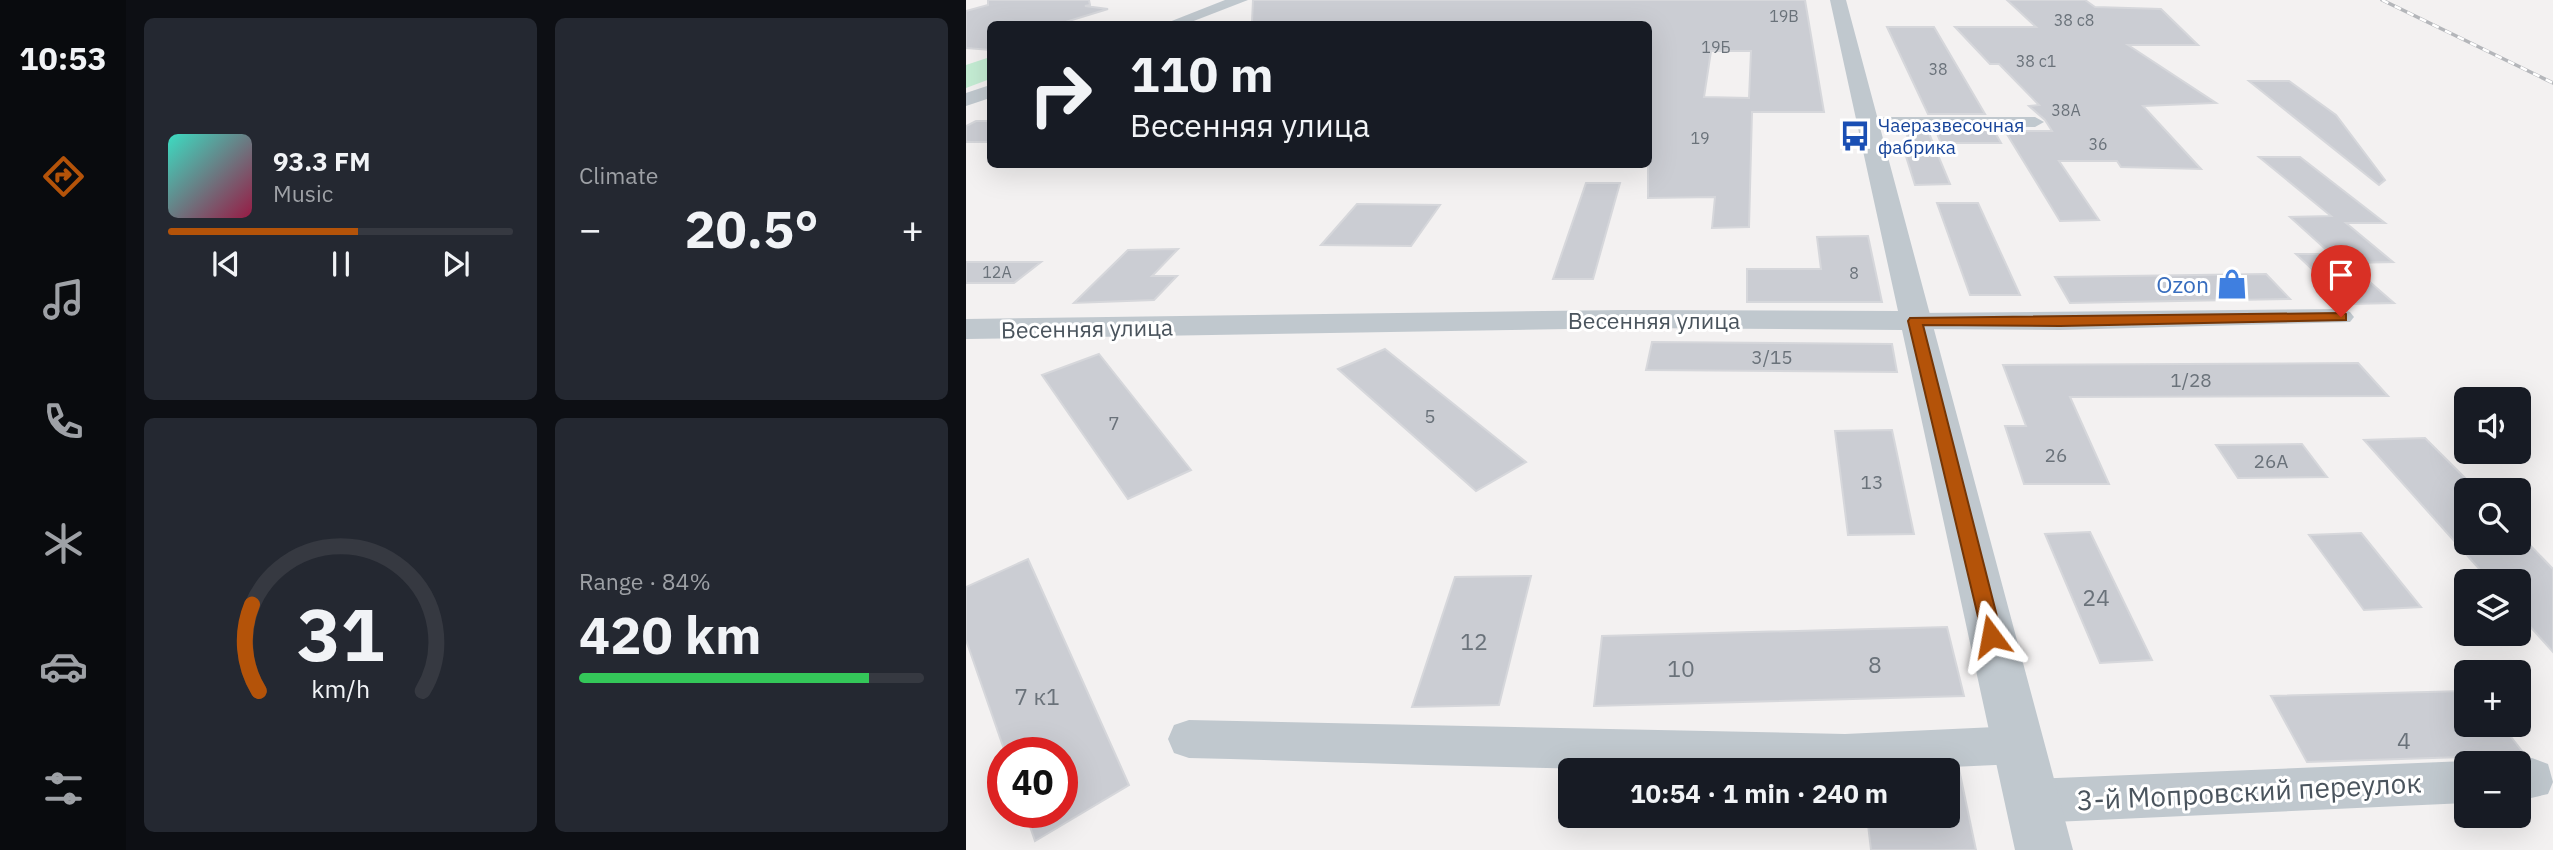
<!DOCTYPE html>
<html lang="en">
<head>
<meta charset="utf-8">
<style>
  body { margin:0; font-family:"IBM Plex Sans",sans-serif; background:#242831; color:#f1f3f6; height:100vh; display:flex; flex-direction:column; font-size:26px; white-space:nowrap }
  * { box-sizing:border-box; margin:0 }
  p { font-size:23px; color:#9ea1a6 }
  .icon { flex:none; width:38px; height:38px; fill:none; stroke:currentColor; stroke-width:2; stroke-linecap:round; stroke-linejoin:round }
  .map { position:relative; flex:1; overflow:hidden }
  .panel { display:flex; flex-direction:column; gap:18px; padding:18px; background:#0d0f14; width:840px }
  .panel>* { flex:none }
  .guide { position:absolute; left:21px; top:21px; width:665px; height:147px; border-radius:10px; box-shadow:0 7px 28px #0002; background:#171b24; color:#f1f3f6; overflow:hidden }
  .fabs { position:absolute; left:1488px; top:387px; display:grid; gap:14px }
  .fabs a { display:grid; place-items:center; width:77px; height:77px; border-radius:10px; background:#171b24; box-shadow:0 7px 28px #0002; font-size:35px }
  .speed { position:absolute; left:21px; top:737px; display:flex; gap:14px; font-size:35px; font-weight:700; text-align:center }
  .speed>* { display:grid; place-content:center; width:91px; height:91px; border-radius:50%; background:#171b24; box-shadow:0 7px 28px #0002; line-height:1 }
  .speed .limit { border:10px solid #d22; background:#fff; color:#111 }
  .pin { position:absolute; display:grid; place-items:center; width:60px; height:60px; color:#fff; margin:-72px -30px; border-radius:50% 50% 50% 0; rotate:-45deg; box-shadow:0 0 7px #0007 }
  .pin .icon { rotate:45deg }
  .me { position:absolute; width:77px; margin:-38px; rotate:347deg; stroke-linejoin:round; filter:drop-shadow(0 0 5px #0008) }
  .turn { display:flex; align-items:center; gap:24px; height:147px; padding:0 28px; font-size:32px }
  .turn .icon { width:91px; height:91px; stroke-width:2.5 }
  .turn b { display:block; font-size:49px; line-height:60px }
  .big { font-size:52px; font-weight:800; line-height:1.1 }
  .panel .card { flex:1; display:flex; flex-direction:column; justify-content:center; gap:10px; min-width:0; padding:0 24px; border-radius:10px; background:#242831 }
  .panel .dial { align-items:center; gap:0 }
  .dial svg { height:182px; overflow:visible; fill:none; stroke:#363941; stroke-width:7; stroke-linecap:round; text-anchor:middle }
  .dial text { fill:#f1f3f6; stroke:none }
  .song { display:flex; align-items:center; gap:21px }
  .cover { width:84px; height:84px; border-radius:10px; background:linear-gradient(135deg,hsl(170 70% 55%),hsl(340 70% 35%)) }
  .played { height:7px; border-radius:4px; background:linear-gradient(90deg,#b45309 55%,#363941 55%) }
  .keys { display:flex; justify-content:space-around; direction:ltr }
  .heat { display:flex; justify-content:space-between; align-items:center; font-size:38px; direction:ltr }
  .charge { height:10px; border-radius:5px; background:linear-gradient(90deg,#34c759 84%,#363941 0) }
  .panel .tiles { flex:1; display:grid; gap:18px; grid-template-columns:repeat(2,1fr) }
  .trip { position:absolute; left:592px; top:758px; width:402px; height:70px; border-radius:10px; background:#171b24; box-shadow:0 7px 28px #0002; font-weight:800; line-height:70px; text-align:center }
  main { display:flex; flex:1; min-height:0 }
  .dock { display:flex; flex-direction:column; width:126px; justify-content:space-around; align-items:center; background:#090b0e; color:#9ea1a6 }
  .dock .icon { width:49px; height:49px }
  .dock .selected { color:#b45309 }
  .dock b { font-size:32px; color:#f1f3f6 }
  .map>svg:first-child { display:block }
  .green { fill:#c4ecd3 }
  .building { fill:#cbcdd3; stroke:#d6d7db; stroke-width:2; fill-rule:evenodd }
  .lines { fill:none; stroke-linecap:round; stroke-linejoin:round }
  .minor { fill:#c0c8ce; fill-rule:evenodd }
  .tertiary { fill:#c0c8ce; fill-rule:evenodd }
  .rail-casing { stroke:#b4b6ba; stroke-width:3.5 }
  .rail { stroke:#fff; stroke-width:2.5; stroke-dasharray:7; stroke-linecap:butt }
  .route { fill:#b45309; stroke:#753606; stroke-width:2 }
  .labels { text-anchor:middle; dominant-baseline:central; stroke-width:6; stroke-linejoin:round; paint-order:stroke }
  .far-number-label { font-size:16px; fill:#6a727a }
  .far-transit-label { font-size:19px; fill:#164399; stroke:#fff; text-anchor:start }
  .number-label { font-size:19px; fill:#6a727a }
  .shop-label { font-size:23px; fill:#366cbe; stroke:#fff; text-anchor:end }
  .street-label { font-size:23px; fill:#4a545d; stroke:#fff }
  .near-number-label { font-size:23px; fill:#6a727a }
  .near-street-label { font-size:28px; fill:#4a545d; stroke:#fff }
</style>
</head>
<body>
<main>
<nav class="dock">
<b>10:53</b>
<svg class="icon selected" aria-label="directions" viewBox="0 0 24 24"><path d="M12 3l9 9-9 9-9-9zM9 14v-3h6M13 9l2 2-2 2"/></svg>
<svg class="icon" aria-label="music" viewBox="0 0 24 24"><path d="M9 18V5l10-2v13"/><circle cx="6" cy="18" r="3"/><circle cx="16" cy="16" r="3"/></svg>
<svg class="icon" aria-label="phone" viewBox="0 0 24 24"><path d="M5 4h4l2 5-3 2q2 4 5 5l2-3 5 2v4C11 20 4 13 5 4z"/></svg>
<svg class="icon" aria-label="climate" viewBox="0 0 24 24"><path d="M12 3v18M4 7l16 10M4 17L20 7"/></svg>
<svg class="icon" aria-label="car" viewBox="0 0 24 24"><path d="M5 17H2v-5l4-1 3-4h7l3 4 3 1v5h-3M9 17h6M6 11h13"/><circle cx="7" cy="17" r="2"/><circle cx="17" cy="17" r="2"/></svg>
<svg class="icon" aria-label="filters" viewBox="0 0 24 24"><path d="M4 7h16M4 17h16"/><circle cx="9" cy="7" r="2"/><circle cx="15" cy="17" r="2"/></svg>
</nav>
<section class="panel">
<div class="tiles">
<div class="card">
<div class="song"><i class="cover"></i><div><b>93.3 FM</b><p>Music</p></div></div>
<div class="played"></div>
<div class="keys"><svg class="icon" aria-label="previous" viewBox="0 0 24 24"><path d="M18 5L8 12l10 7zM5 5v14"/></svg><svg class="icon" aria-label="pause" viewBox="0 0 24 24"><path d="M8 5v14M16 5v14"/></svg><svg class="icon" aria-label="next" viewBox="0 0 24 24"><path d="M6 5l10 7-10 7zM19 5v14"/></svg></div>
</div>
<div class="card"><p>Climate</p>
<div class="heat"><a>−</a><b class="big">20.5°</b><a>+</a></div>
</div>
<div class="card dial"><svg viewBox="0 0 100 80">
<path d="M14 69A42 42 0 1 1 86 69"/>
<path d="M14 69A42 42 0 0 1 11 31" stroke="#b45309"/>
<text x="50" y="56" font-size="32" font-weight="700">31</text>
<text x="50" y="72" font-size="11">km/h</text>
</svg></div>
<div class="card"><p>Range · 84%</p><b class="big">420 km</b><div class="charge"></div></div>
</div>
</section>
<div class="map">
<svg width="1587" height="850" viewBox="0 0 1587 850">
  <rect width="100%" height="100%" fill="#f3f1f1"/>
  <!-- green -->
  <path class="green" d="M24,57V79L0,88V65Z"/>
  <!-- building -->
  <g class="building">
    <path d="M22,0H123L124,5L119,6L142,9L93,24H24V50L0,48V11L22,5Z"/>
    <path d="M287,0H839L858,112H786L783,227L746,228L749,197L682,198V24L286,22ZM745,51H785L783,98L738,97Z"/>
    <path d="M1041,0H1119L1129,7L1195,9L1232,45H1162L1250,103L1177,106L1235,169L1155,167L1151,161H1093L1133,220L1094,221L1039,131H1086L1079,120L1063,106L1073,105L1033,64H1024L989,27H1070Z"/>
    <path d="M921,27H968L1019,114H962Z"/>
    <path d="M1283,81H1323L1370,115L1419,180L1413,185Z"/>
    <path d="M10,121H24V142H0V126Z"/>
    <path d="M969,129H1027L1035,143H975Z"/>
    <path d="M940,131H962L984,184L949,185L938,150H945Z"/>
    <path d="M1293,157H1334L1419,223H1380L1427,262L1382,263L1428,303L1383,304L1330,254H1365L1324,217L1365,216Z"/>
    <path d="M620,183H654L627,279H587Z"/>
    <path d="M971,203H1012L1054,295H1004Z"/>
    <path d="M391,204L474,205L445,246L355,245Z"/>
    <path d="M902,236L916,302H781V269H855L851,237Z"/>
    <path d="M212,249L186,276H211L188,300L108,303L162,250Z"/>
    <path d="M0,262H75L48,283H0Z"/>
    <path d="M1300,274L1324,299L1104,303L1089,277Z"/>
    <path d="M686,342L926,344L931,372L680,370Z"/>
    <path d="M419,349L560,462L510,491L372,369Z"/>
    <path d="M133,354L225,470L162,499L76,375Z"/>
    <path d="M1392,363L1422,396L1104,397L1143,484H1058L1039,426H1060L1037,365Z"/>
    <path d="M926,430L948,534L882,535L869,431Z"/>
    <path d="M1459,438L1500,479V542H1561L1587,569V652L1552,613V581H1524L1398,440Z"/>
    <path d="M1336,444L1361,477L1272,478L1250,445Z"/>
    <path d="M1124,532L1186,660L1134,663L1079,534Z"/>
    <path d="M1395,533L1455,607L1398,610L1343,535Z"/>
    <path d="M62,559L163,785L69,841L59,812H96V752H39L0,640V587Z"/>
    <path d="M565,576L533,705L446,707L489,577Z"/>
    <path d="M981,627L998,696L628,706L636,636Z"/>
    <path d="M1500,691V724H1535L1559,755L1341,762L1305,696Z"/>
    <path d="M993,769L1010,850H905L901,816H982V770Z"/>
  </g>
  <g class="lines">
    <!-- minor -->
    <g class="minor">
      <path d="M902,117H1069L1078,122L1069,127L896,126L893,122L896,118Z"/>
      <path d="M1375,309L1384,312L1388,317L1384,322L1094,330L949,329L940,326L936,321L940,316L949,313Z"/>
      <path d="M223,720L879,734L1051,726L1066,731L1072,745L1066,759L1051,764C776,779 499,765 223,758L208,753L202,739L208,725Z"/>
      <path d="M1566,758L1582,764L1587,782L1582,794L1552,801V763H1542Z"/>
      <path d="M1500,761L1505,763H1500V803L1066,823L1050,816L1043,801L1050,786L1066,779Z"/>
    </g>
    <!-- tertiary -->
    <g class="tertiary">
      <path d="M259,0H282L220,24H198Z"/>
      <path d="M864,0H880L1107,850H1049L936,330L658,328L0,339V319L658,310L932,311Z"/>
      <path d="M24,85V98L0,106V93Z"/>
    </g>
    <!-- rail casing -->
    <g class="rail-casing">
      <path id="rail" d="M1416,0L1587,83"/>
    </g>
    <!-- rail -->
    <use href="#rail" class="rail"/>
  </g>
  <!-- route -->
  <path class="route" d="M1375,313L1380,314V320L1094,326L957,325L1036,636L1033,642H1018L942,321L944,318Z"/>
  <!-- icons -->
  <defs>
    <g id="bus-bare" transform="scale(2.415)"><path d="M-5-6H5V4H4V6H2V4H-2V6H-4V4H-5ZM-3.5-4V0h7V-4ZM-3.5 1.2v1.5H-2V1.2ZM2 1.2v1.5H3.5V1.2Z" fill="#1a4fb4" stroke="#fff" stroke-width="2.5" paint-order="stroke"/></g>
    <g id="shop-bare" transform="scale(2.415)"><path d="M-5-2.5h2.3a2.7 3.5 0 0 1 5.4 0H5L5.5 6h-11ZM-1.5-2.5h3a1.5 2.3 0 0 0-3 0Z" fill="#3f7fe0" stroke="#fff" stroke-width="2.5" paint-order="stroke"/></g>
  </defs>
  <g fill-rule="evenodd">
    <use href="#bus-bare" x="889" y="136"/>
    <use href="#shop-bare" x="1266" y="284"/>
  </g>
  <g class="labels">
    <!-- far-number labels -->
    <g class="far-number-label">
      <text x="818" y="16">19В</text>
      <text x="1108" y="20">38 с8</text>
      <text x="750" y="47">19Б</text>
      <text x="1070" y="61">38 с1</text>
      <text x="972" y="69">38</text>
      <text x="1100" y="110">38А</text>
      <text x="734" y="138">19</text>
      <text x="1132" y="144">36</text>
      <text x="31" y="272">12А</text>
      <text x="888" y="273">8</text>
    </g>
    <!-- far-transit labels -->
    <g class="far-transit-label">
      <text x="912" y="125">Чаеразвесочная<tspan x="912" dy="22">фабрика</tspan></text>
    </g>
    <!-- number labels -->
    <g class="number-label">
      <text x="806" y="357">3/15</text>
      <text x="1225" y="380">1/28</text>
      <text x="464" y="416">5</text>
      <text x="148" y="423">7</text>
      <text x="1090" y="455">26</text>
      <text x="1305" y="461">26А</text>
      <text x="906" y="482">13</text>
    </g>
    <!-- shop labels -->
    <g class="shop-label">
      <text x="1243" y="284">Ozon</text>
    </g>
    <!-- street labels -->
    <g class="street-label">
      <text x="688" y="320">Весенняя улица</text>
      <text transform="translate(121 328) rotate(-1)">Весенняя улица</text>
    </g>
    <!-- near-number labels -->
    <g class="near-number-label">
      <text x="1130" y="597">24</text>
      <text x="508" y="641">12</text>
      <text x="909" y="664">8</text>
      <text x="715" y="668">10</text>
      <text x="71" y="696">7 к1</text>
      <text x="1438" y="740">4</text>
    </g>
    <!-- near-street labels -->
    <g class="near-street-label">
      <text transform="translate(1283 791) rotate(-3)">3-й Мопровский переулок</text>
    </g>
  </g>
</svg>
<div class="fabs">
<a><svg class="icon" aria-label="sound" viewBox="0 0 24 24"><path d="M4 9h4l5-4v14l-5-4H4zM17 9q2 3 0 6"/></svg></a>
<a><svg class="icon" aria-label="search" viewBox="0 0 24 24"><circle cx="10" cy="10" r="6"/><path d="M15 15l6 6"/></svg></a>
<a><svg class="icon" aria-label="layers" viewBox="0 0 24 24"><path d="M12 4l9 5-9 5-9-5zM3 14l9 5 9-5"/></svg></a>
<a>+</a>
<a>−</a>
</div>
<div class="speed"><div class="limit">40</div></div>
<div class="pin" style="left:1375px;top:317px;background:#d93025"><svg class="icon" aria-label="arrive" viewBox="0 0 24 24"><path d="M6 21V4h12l-3 4 3 4H6"/></svg></div>
<svg class="me" style="left:1025px;top:636px" viewBox="-20 -20 40 40"><path d="M0-17L14 15 0 8-14 15z" fill="#b45309" stroke="#fff" stroke-width="4"/></svg>
<div class="trip">10:54 · 1 min · 240 m</div>
<div class="guide">
<div class="turn"><svg class="icon" aria-label="right" viewBox="0 0 24 24"><path d="M7 20v-9h11M14 6l5 5-5 5"/></svg><div><b>110 m</b>Весенняя улица</div></div>
</div>
</div>
</main>
</body>
</html>
